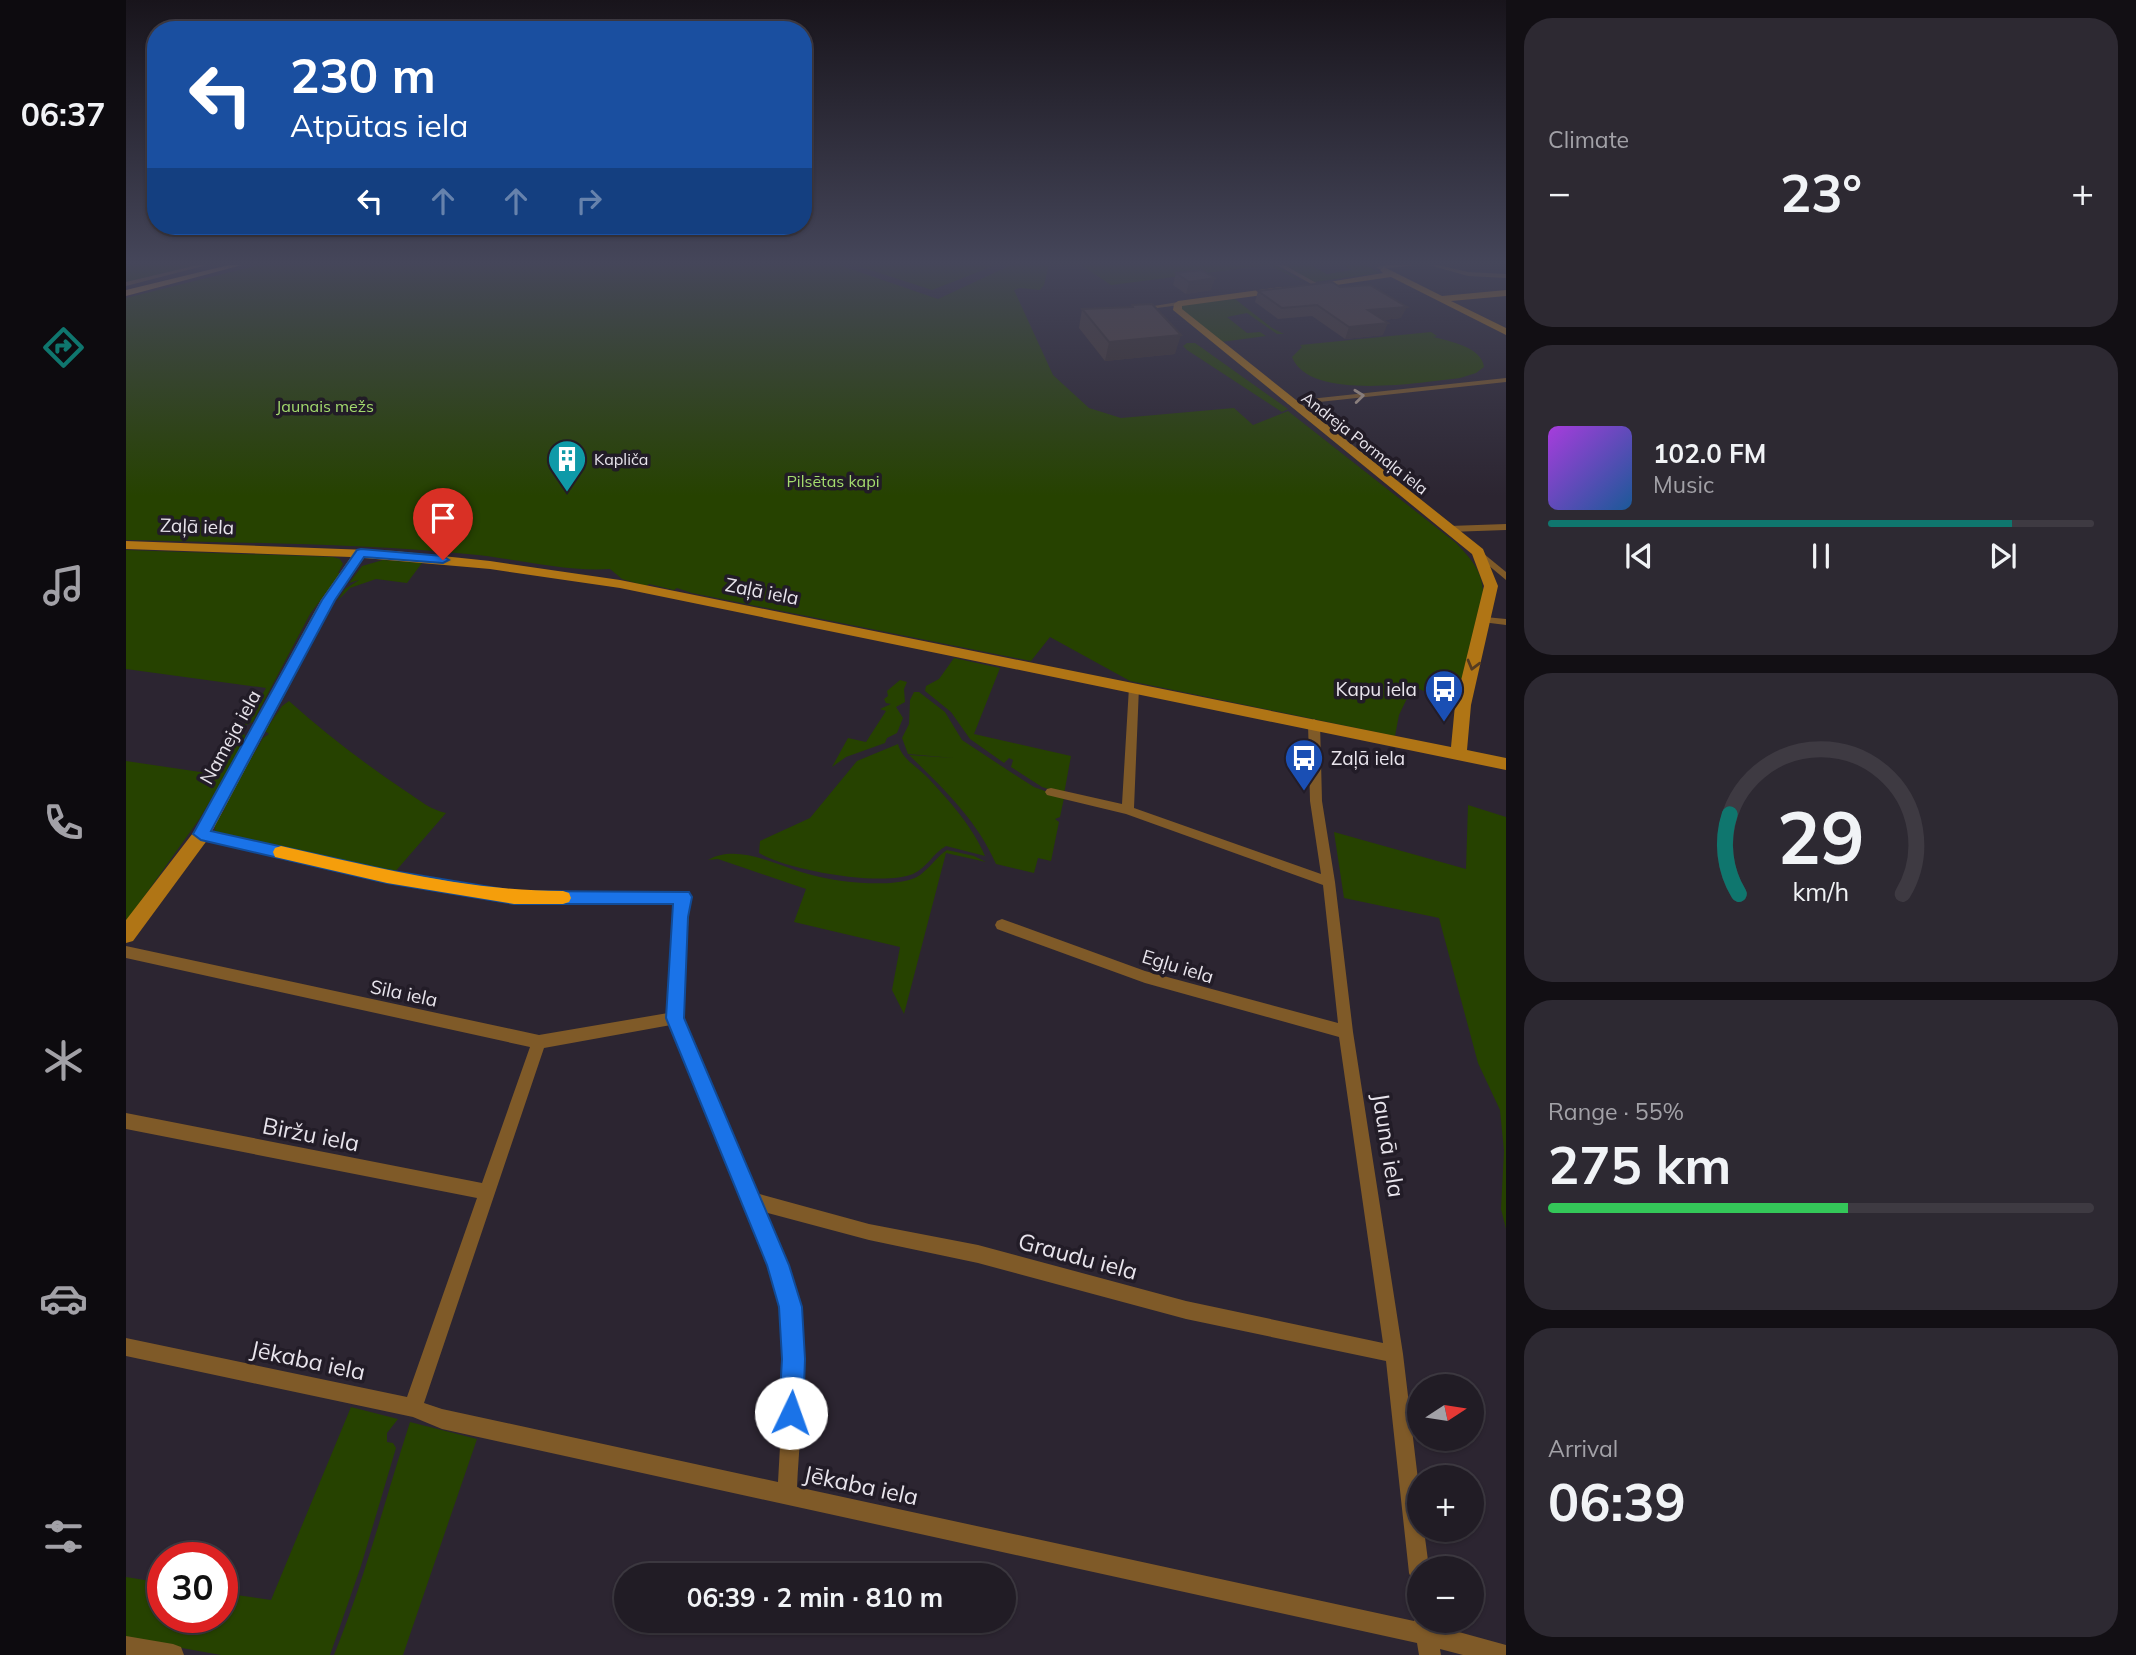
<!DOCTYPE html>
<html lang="en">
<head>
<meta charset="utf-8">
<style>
  body { margin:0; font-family:Mulish,sans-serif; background:#2d2932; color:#f1f3f6; height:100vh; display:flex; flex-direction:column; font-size:26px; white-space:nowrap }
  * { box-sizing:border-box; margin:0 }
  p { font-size:23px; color:#a2a1a7 }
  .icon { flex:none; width:38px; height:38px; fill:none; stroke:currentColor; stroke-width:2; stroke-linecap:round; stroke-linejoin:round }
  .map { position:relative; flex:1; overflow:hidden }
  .side { display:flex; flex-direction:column; gap:18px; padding:18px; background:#120f14; width:630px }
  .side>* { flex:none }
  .hud { position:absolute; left:21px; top:21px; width:665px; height:214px; border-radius:28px; box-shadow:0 2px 5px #0004,0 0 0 2px #3e3a42; background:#1a4fa0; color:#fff; overflow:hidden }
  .needle { width:46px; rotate:78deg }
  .controls { position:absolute; left:1281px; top:1374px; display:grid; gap:14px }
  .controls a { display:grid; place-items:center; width:77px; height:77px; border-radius:50%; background:#211c25; box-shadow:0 2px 5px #0004,0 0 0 2px #3e3a42; font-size:35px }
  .speed { position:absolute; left:21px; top:1542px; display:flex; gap:14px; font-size:35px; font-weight:700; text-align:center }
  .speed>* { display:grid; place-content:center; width:91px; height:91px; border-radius:50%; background:#211c25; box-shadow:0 2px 5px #0004,0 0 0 2px #3e3a42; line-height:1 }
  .speed .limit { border:10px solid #d22; background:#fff; color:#111 }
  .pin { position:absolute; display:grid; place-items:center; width:60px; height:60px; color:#fff; margin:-72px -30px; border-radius:50% 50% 50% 0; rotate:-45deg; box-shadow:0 0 7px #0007 }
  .pin .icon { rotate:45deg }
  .me { position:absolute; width:77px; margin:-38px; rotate:3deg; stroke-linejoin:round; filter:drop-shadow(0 0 5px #0008) }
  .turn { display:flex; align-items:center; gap:24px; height:147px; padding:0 28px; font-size:32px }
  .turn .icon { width:91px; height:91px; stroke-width:2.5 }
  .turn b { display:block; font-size:49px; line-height:60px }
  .lanes { display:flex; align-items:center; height:66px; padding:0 28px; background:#0003; justify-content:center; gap:35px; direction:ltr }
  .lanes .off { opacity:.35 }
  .big { font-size:52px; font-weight:700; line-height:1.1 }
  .side .widget { flex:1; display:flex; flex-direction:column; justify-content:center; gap:10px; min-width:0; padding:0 24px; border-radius:28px; background:#2d2932 }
  .side .dial { align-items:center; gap:0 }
  .dial svg { height:182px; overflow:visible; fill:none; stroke:#3e3a42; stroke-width:7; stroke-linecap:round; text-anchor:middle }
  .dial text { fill:#f1f3f6; stroke:none }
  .song { display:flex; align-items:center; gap:21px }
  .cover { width:84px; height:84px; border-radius:10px; background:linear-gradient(135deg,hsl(280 70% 55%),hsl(210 70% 35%)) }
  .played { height:7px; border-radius:4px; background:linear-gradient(90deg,#0f766e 85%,#3e3a42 85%) }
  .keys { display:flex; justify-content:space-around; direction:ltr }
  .heat { display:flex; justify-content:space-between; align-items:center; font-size:38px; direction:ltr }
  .charge { height:10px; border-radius:5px; background:linear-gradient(90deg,#34c759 55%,#3e3a42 0) }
  .trip { position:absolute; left:488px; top:1563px; width:402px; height:70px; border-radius:35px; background:#211c25; box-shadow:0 2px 5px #0004,0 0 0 2px #3e3a42; font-weight:700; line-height:70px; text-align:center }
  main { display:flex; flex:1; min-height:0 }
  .tab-bar { display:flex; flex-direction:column; width:126px; justify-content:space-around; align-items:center; background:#0d0b0f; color:#a2a1a7 }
  .tab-bar .icon { width:49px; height:49px }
  .tab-bar .selected { color:#0f766e }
  .tab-bar b { font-size:32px; color:#f1f3f6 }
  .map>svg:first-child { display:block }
  .green { fill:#264200 }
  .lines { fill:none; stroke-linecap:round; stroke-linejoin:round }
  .street { fill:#7f5a28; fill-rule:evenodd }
  .secondary { fill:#b07515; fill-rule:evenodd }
  .primary { fill:#cb8e38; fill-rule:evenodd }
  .wall { fill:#473936 }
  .shaded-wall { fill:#392e2c }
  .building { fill:#52423f; stroke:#392e2c; stroke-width:2 }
  .oneway { stroke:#b9a694 }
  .oneway2 { stroke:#543b21 }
  .route { fill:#1a73e8; stroke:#114b97; stroke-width:2 }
  .slow { fill:#f59e0b }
  .labels { text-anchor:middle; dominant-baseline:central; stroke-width:7; stroke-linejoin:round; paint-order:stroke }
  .far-park-label { font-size:16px; fill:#a4dc6e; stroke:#221c27 }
  .far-street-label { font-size:16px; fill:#e8e4ec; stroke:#221c27 }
  .far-poi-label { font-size:16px; fill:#e8e4ec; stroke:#221c27; text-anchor:start }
  .street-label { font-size:19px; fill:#e8e4ec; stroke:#221c27 }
  .poi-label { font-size:19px; fill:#e8e4ec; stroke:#221c27; text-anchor:end }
  .near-street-label { font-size:23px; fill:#e8e4ec; stroke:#221c27 }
</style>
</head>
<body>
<main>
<nav class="tab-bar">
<b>06:37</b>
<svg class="icon selected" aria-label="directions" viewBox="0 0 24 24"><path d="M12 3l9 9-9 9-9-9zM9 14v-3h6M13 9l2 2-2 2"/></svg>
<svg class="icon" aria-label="music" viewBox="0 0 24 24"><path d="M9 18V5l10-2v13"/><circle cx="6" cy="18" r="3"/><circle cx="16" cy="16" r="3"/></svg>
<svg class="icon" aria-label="phone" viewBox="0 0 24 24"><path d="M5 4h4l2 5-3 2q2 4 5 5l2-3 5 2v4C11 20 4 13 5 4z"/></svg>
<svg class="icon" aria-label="climate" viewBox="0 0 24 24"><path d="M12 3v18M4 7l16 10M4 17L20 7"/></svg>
<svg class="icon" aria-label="car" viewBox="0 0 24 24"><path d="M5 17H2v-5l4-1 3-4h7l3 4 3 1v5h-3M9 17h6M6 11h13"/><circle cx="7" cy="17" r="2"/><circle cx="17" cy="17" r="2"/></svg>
<svg class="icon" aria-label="filters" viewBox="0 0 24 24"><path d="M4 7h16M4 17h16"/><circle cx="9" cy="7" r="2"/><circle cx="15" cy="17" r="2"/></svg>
</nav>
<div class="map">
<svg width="1380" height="1655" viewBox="0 0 1380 1655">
  <rect width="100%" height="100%" fill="#2c2531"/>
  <!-- green -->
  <g class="green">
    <path d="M0,265H71L0,282Z"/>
    <path d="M133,265H713L812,299L885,265H923L918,285L914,290L894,288L888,290L927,375L963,408L995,418L1108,408L1127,425L1162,411L1330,543C1345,559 1355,569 1357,591L1329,706L1287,686L1273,715L1269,736L1004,681L924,637L905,661L566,593L551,588L548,590L523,584L520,586L496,579L484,569C437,572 389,558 341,554C228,543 114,543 0,540V298Z"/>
    <path d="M729,265H870L806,290Z"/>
    <path d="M955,265H1149L1181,284L1143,265L985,285Z"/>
    <path d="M1157,265H1185L1201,274L1226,270L1217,265H1240L1254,273L1188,282Z"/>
    <path d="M1109,299L1146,328L1158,334H1151L1121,313L1101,317L1121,333L1134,332L1140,336L1095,342L1055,310L1056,305Z"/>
    <path d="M1305,332L1311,336L1307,337C1323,341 1356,347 1358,367L1350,373L1334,378C1297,382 1183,402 1166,357L1176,347L1174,345Z"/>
    <path d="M1061,343H1069L1162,409L1156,412L1061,350L1057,346Z"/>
    <path d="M0,550L207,557L214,559L217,564L212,573H215L184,614L127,722L118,726L140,688L0,669Z"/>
    <path d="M257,560L296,563L281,583L250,579L224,588L211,601L219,589L233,580L223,583L236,566Z"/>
    <path d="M828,658L874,668L848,734L945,756L938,794L916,787L885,767L887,760L883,758L878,763L844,739L825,712L799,691L800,686L813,679Z"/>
    <path d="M774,680L781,682L778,689L779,702L770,707L777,718L771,733L761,738L759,743L720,757L706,767L722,738L740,742L760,711L754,709L765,704L760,703L758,699L762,696L761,691Z"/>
    <path d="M788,692H793L819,712L836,740L883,771L831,760L883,771L908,787L938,798L934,817L929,819L933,822L925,861L912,858L908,873L870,864C851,820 817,788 783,755L828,758L782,754L776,738L783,724L784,700Z"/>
    <path d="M163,701C200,734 239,764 281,792C293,800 305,810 320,813L268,873L89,834V823L99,809L97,807L137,738L143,734L139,731L156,706Z"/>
    <path d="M114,732L119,735V742L74,818L0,922V761L88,774Z"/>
    <path d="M772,744C776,759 789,765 800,776C822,799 847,827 859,856L820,846C807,853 801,868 787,874C756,887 661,870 633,853L634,841L684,818L731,761Z"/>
    <path d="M1342,805L1380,817V1229L1375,1209L1378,1151L1374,1110L1352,1063L1313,918L1218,898L1208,832L1340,869Z"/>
    <path d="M821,850L848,856L860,862L820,853L778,1014L766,990L774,947L668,922L680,889L592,859L582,860C613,842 655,868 686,875C711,882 758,887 783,880C800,876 807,859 821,850Z"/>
    <path d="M225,1407L272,1419L261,1433V1442L267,1443L270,1448L235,1566L204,1655H95L0,1638V1577L37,1583V1617H96V1593L145,1600Z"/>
    <path d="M284,1422L351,1439L277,1655H208C239,1578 259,1500 284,1422Z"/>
  </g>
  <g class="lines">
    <!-- street -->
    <g class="street">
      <path d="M72,265H81L0,286V282Z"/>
      <path d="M1151,265H1158L1194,285L1189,286Z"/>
      <path d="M1261,265H1292L1253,269L1250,267Z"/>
      <path d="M1303,265H1312L1342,272L1380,274V278L1342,276Z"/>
      <path d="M1052,302L1054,305L1031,308L1028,306Z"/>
      <path d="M1380,378V382L1165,405L1161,403L1165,401Z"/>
      <path d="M1380,524V530L1323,532L1319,529L1323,526Z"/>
      <path d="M1352,549L1380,572V580L1349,554L1347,552Z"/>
      <path d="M1359,617L1380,619V625L1356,622V618Z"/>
      <path d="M1008,684L1013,687L1008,808L1195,874L1184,801L1182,723L1188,719L1194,723L1196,801L1209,882L1227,1032L1277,1354L1293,1488V1530H1298L1303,1568H1293V1583L1286,1580L1283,1573L1260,1361L1060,1319L852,1263L743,1240L638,1212C651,1243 668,1275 673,1308C682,1366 674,1428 671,1487L1288,1621L1293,1612V1620H1310L1311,1626L1380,1645V1655H1337L1314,1649L1315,1655H1293L1291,1643L316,1429L287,1417L0,1356V1338L281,1397L351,1198L0,1129V1113L356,1183L404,1047L0,958V946L413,1035L542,1013L550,902L388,903L261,882L76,839L72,837L70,834L72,831L76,829L261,872L388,893H562L564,897L556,1018L630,1193L743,1224L852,1245L1060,1301L1257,1343L1213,1037L1019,983L871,929L869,925L871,921L876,919L1019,971L1212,1023L1197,885L1000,814L921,795L919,792L921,789L925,788L996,804L1003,687ZM545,1025L643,1265L655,1307L659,1358L652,1482L316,1409L298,1403L418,1048Z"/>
      <path d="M0,1636L47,1644L55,1647L58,1655H0Z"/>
    </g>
    <!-- secondary -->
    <g class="secondary">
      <path d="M1258,267L1316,296L1380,290V296L1325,301L1380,328V335L1265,277L1183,289L1179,286L1257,273L1254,270Z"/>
      <path d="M1156,287L1159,292L1056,306V309L1357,549L1372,586L1345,705L1341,750L1380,758V770L494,588L364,569L238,558L209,600L82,839L7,941L0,943V920L70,829L195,600L225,557L0,549V541L269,551L364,561L494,580L1325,747L1329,705L1358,586L1346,554L1047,310L1048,304L1052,301Z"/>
    </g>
    <!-- primary -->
    <path class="primary" d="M103,265H116L0,296V290Z"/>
  </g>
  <!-- wall -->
  <g class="wall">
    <path d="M1050,273L1085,290L1060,294L1047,285Z"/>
    <path d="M1214,287L1275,318L1257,320V335L1219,339L1186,316L1152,319L1129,302L1132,291Z"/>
    <path d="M1006,305L1049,354L979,361L953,328L956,309L1006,307Z"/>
  </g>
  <!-- shaded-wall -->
  <g class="shaded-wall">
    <path d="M1089,278L1085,290L1060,294L1063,282Z"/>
    <path d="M1281,307L1275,318L1237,322L1242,310Z"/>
    <path d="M1262,323L1257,335L1219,339L1223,327Z"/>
    <path d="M1055,335L1049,354L979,361L983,342Z"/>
  </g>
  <!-- building -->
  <g class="building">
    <path d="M1075,270L1089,278L1063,282L1050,273Z"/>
    <path d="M1206,282L1214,287L1244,285L1281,307L1242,310L1262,323L1223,327L1191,305L1156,308L1132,291Z"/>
    <path d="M1026,304L1055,335L983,342L956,309L1007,307L1006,305Z"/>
  </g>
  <!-- one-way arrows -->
  <defs><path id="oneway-chevron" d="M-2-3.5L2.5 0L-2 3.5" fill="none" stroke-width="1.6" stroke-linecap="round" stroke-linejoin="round" transform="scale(1.75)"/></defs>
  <use class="oneway" href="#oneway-chevron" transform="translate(1233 396) rotate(-6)"/>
  <use class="oneway2" href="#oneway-chevron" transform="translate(1347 665) rotate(105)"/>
  <!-- sky -->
  <linearGradient id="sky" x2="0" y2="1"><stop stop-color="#18141b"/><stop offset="0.53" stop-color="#45465a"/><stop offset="1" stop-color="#45465a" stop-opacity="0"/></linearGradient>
  <rect width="1380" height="496" fill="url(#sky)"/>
  <!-- route -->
  <path class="route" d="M235,549L317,556L323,560L317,563L238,557L209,600L85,831L261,870L388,891L563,892L566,897L562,917L558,1018L663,1265L676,1307L679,1359L677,1413L674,1421L665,1425L656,1421L653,1413L656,1359L653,1307L641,1265L540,1018L547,904H388L261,883L75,840L67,834L196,600L231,550Z"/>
  <!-- slow -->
  <path class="slow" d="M155,846C248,867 342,891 437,891L443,893L445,898L443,902L437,904H388L261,883L149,857L147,852L149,848Z"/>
  <!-- icons -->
  <defs>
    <g id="building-pin" transform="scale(2.0125)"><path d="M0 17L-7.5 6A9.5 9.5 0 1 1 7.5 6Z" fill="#0f9aa8" stroke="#221c27"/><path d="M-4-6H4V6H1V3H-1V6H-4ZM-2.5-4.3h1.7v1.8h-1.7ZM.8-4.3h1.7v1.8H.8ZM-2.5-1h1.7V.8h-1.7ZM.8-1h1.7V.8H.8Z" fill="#fff"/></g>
    <g id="bus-pin" transform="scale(2.0125)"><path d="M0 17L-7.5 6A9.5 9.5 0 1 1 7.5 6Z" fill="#1a4fb4" stroke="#221c27"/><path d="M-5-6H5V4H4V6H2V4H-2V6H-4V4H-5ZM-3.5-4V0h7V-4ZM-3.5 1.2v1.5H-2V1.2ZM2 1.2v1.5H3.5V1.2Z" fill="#fff"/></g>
  </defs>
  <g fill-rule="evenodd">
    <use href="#building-pin" x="441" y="459"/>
    <use href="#bus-pin" x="1318" y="689"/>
    <use href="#bus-pin" x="1178" y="758"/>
  </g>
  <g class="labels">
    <!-- far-park labels -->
    <g class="far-park-label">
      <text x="199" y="406">Jaunais mežs</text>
      <text x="707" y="481">Pilsētas kapi</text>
    </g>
    <!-- far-street labels -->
    <g class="far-street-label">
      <text transform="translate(1239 443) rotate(38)">Andreja Pormaļa iela</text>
    </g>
    <!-- far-poi labels -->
    <g class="far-poi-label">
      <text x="468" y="459">Kapliča</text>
    </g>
    <!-- street labels -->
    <g class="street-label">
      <text transform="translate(71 526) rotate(2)">Zaļā iela</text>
      <text transform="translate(636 591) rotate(11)">Zaļā iela</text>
      <text transform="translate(104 737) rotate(-61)">Nameja iela</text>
      <text transform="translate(1052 966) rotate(17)">Egļu iela</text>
      <text transform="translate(278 993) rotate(12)">Sila iela</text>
    </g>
    <!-- poi labels -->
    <g class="poi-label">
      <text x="1291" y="689">Kapu iela</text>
      <text x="1205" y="758" text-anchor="start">Zaļā iela</text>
    </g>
    <!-- near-street labels -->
    <g class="near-street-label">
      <text transform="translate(185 1134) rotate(11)">Biržu iela</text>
      <text transform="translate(1263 1145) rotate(81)">Jaunā iela</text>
      <text transform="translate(952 1256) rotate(15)">Graudu iela</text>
      <text transform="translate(182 1360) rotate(12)">Jēkaba iela</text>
      <text transform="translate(735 1485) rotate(12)">Jēkaba iela</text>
    </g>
  </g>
</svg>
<div class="controls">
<a><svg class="needle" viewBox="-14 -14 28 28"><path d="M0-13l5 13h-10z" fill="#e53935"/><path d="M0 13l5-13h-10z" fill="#a2a1a7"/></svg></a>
<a>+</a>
<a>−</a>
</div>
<div class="speed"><div class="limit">30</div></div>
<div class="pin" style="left:317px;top:560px;background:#d93025"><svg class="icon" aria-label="arrive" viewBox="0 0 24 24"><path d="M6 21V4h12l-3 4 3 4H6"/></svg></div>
<svg class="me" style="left:665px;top:1413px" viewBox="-20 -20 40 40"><circle r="19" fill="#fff"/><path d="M0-13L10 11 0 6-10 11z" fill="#1a73e8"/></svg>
<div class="trip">06:39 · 2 min · 810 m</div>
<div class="hud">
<div class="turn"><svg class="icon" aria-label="left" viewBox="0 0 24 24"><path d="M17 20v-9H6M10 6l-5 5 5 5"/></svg><div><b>230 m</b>Atpūtas iela</div></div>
<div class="lanes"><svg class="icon" aria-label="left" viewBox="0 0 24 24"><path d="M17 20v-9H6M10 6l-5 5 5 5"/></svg><svg class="icon off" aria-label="ahead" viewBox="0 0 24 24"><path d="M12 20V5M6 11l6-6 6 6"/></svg><svg class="icon off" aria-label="ahead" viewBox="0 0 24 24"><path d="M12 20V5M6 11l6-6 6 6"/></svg><svg class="icon off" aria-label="right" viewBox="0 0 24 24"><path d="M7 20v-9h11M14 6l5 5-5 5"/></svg></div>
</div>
</div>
<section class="side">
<div class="widget"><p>Climate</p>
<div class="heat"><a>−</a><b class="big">23°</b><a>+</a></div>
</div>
<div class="widget">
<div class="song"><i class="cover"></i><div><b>102.0 FM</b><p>Music</p></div></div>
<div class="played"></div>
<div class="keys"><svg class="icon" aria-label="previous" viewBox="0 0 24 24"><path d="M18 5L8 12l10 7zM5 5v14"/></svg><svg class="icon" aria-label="pause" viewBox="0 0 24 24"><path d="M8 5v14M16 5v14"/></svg><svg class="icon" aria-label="next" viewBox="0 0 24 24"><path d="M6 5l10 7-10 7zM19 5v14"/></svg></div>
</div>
<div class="widget dial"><svg viewBox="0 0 100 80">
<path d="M14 69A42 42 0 1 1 86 69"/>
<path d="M14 69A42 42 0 0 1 10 34" stroke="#0f766e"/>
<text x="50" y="56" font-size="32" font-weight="700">29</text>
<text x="50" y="72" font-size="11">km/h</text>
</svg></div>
<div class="widget"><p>Range · 55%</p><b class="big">275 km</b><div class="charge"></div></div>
<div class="widget"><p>Arrival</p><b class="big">06:39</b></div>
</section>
</main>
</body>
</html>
